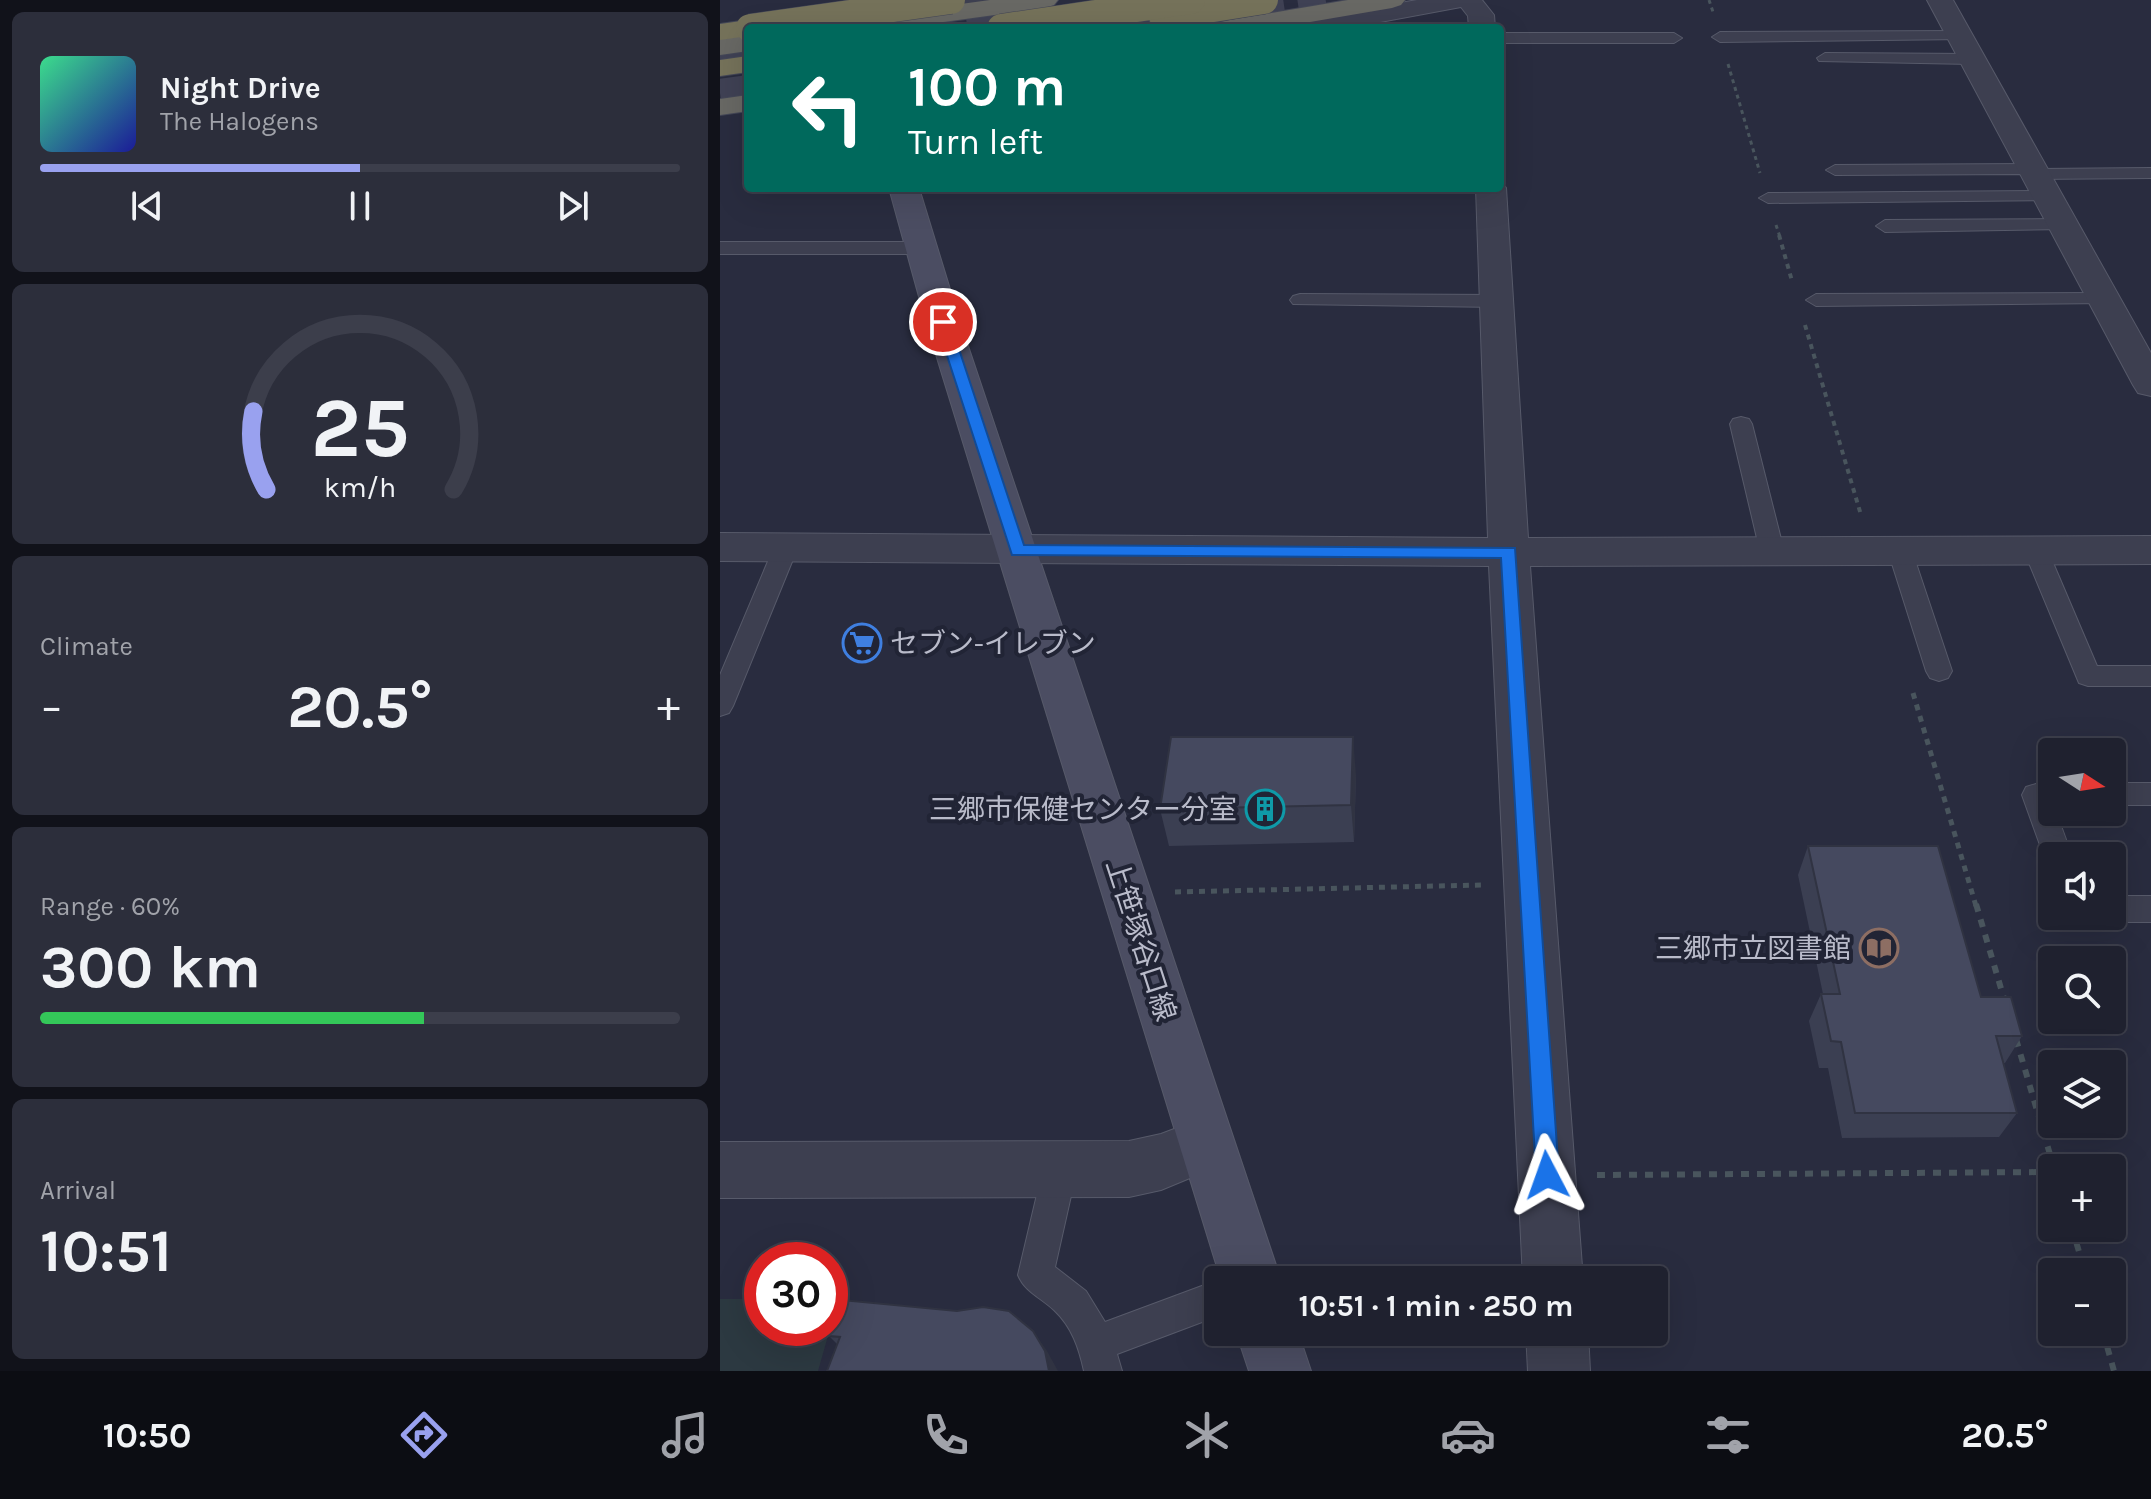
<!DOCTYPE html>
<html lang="en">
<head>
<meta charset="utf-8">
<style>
  body { margin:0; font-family:Karla,"Noto Sans JP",sans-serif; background:#2c2e3b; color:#f1f3f6; height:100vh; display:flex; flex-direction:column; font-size:30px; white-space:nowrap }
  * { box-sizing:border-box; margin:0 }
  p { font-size:26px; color:#a1a3aa }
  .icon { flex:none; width:44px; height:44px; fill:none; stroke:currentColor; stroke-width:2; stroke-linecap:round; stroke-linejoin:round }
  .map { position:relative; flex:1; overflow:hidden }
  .side { display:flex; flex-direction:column; gap:12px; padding:12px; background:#11121a; width:720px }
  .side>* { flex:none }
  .hud { position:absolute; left:24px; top:24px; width:760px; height:168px; border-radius:8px; box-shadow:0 8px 32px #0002,0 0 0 2px #3c3e4b; background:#00695c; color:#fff; overflow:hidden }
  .needle { width:52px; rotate:102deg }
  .controls { position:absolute; left:1318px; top:738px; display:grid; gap:16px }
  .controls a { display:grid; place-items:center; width:88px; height:88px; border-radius:8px; background:#1f212f; box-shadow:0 8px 32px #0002,0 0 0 2px #3c3e4b; font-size:40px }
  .speed { position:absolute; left:24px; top:1242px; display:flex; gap:16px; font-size:40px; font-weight:700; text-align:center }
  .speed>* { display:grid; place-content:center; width:104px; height:104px; border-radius:50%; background:#1f212f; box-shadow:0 8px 32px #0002,0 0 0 2px #3c3e4b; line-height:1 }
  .speed .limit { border:12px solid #d22; background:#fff; color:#111 }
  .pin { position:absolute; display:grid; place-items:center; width:68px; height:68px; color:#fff; margin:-34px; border:4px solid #fff; border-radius:50%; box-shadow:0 2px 8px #0007 }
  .me { position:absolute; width:88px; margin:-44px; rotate:356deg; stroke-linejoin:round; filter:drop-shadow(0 0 6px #0008) }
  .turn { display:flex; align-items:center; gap:28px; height:168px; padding:0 32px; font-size:36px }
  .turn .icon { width:104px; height:104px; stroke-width:2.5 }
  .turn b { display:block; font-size:56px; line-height:68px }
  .big { font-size:60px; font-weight:700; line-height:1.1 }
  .side .widget { flex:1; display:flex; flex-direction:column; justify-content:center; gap:12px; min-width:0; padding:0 28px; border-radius:12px; background:#2c2e3b }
  .side .dial { align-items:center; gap:0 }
  .dial svg { height:208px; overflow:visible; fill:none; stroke:#3c3e4b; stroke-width:7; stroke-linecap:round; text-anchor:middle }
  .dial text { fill:#f1f3f6; stroke:none }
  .song { display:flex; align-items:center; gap:24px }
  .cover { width:96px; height:96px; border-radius:12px; background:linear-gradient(135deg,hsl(150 70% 55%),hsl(240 70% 35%)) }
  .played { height:8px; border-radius:4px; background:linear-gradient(90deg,#99a1ef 50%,#3c3e4b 50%) }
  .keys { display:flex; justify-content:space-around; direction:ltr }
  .heat { display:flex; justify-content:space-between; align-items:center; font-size:44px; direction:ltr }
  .charge { height:12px; border-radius:6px; background:linear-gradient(90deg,#34c759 60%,#3c3e4b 0) }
  .trip { position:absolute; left:484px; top:1266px; width:464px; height:80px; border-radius:8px; background:#1f212f; box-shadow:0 8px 32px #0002,0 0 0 2px #3c3e4b; font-weight:700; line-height:80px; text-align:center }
  .menu { display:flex; height:128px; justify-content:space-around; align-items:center; background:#0c0d13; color:#a1a3aa }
  .menu .icon { width:56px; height:56px }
  .menu .current { color:#99a1ef }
  .menu b { font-size:36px; color:#f1f3f6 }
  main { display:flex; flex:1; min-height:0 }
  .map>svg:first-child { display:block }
  .green { fill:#2c3941 }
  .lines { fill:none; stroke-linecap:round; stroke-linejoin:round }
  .trunk-tunnel { stroke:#3f4154; stroke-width:28; stroke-dasharray:28 14; stroke-linecap:butt }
  .service-casing { stroke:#575a6a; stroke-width:2 }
  .minor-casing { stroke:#575a6a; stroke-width:2 }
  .secondary-casing { stroke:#575a6a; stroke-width:2 }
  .trunk-casing { stroke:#444757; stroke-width:2 }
  .motorway-casing { stroke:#444757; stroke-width:2 }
  .path-far3 { stroke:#49555d; stroke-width:3; stroke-dasharray:4 4; stroke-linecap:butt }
  .path-far2 { stroke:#49555d; stroke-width:4; stroke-dasharray:5 5; stroke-linecap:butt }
  .path-far1 { stroke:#49555d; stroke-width:5; stroke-dasharray:6 6; stroke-linecap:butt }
  .path { stroke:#49555d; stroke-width:6; stroke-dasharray:8 8; stroke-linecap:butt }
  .service { fill:#3d3f50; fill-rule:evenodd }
  .minor { fill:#3d3f50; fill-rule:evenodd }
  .secondary { fill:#4b4d62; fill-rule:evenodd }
  .trunk { fill:#686864; fill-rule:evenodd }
  .motorway { fill:#75725a; fill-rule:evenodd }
  .motorway-bridge-casing { stroke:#444757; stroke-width:29; stroke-linecap:butt }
  .motorway-bridge { stroke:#75725a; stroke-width:28 }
  .wall { fill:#3b3f52 }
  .shaded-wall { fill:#303342 }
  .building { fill:#45495f; stroke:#303342; stroke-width:2 }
  .route { fill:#1a73e8; stroke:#114b97; stroke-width:2 }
  .labels { text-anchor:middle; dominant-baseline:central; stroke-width:8; stroke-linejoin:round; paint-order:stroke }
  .poi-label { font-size:28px; fill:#b9bbca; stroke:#212435; text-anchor:end }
  .street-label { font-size:28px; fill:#b9bbca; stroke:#212435 }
</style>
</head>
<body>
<main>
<section class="side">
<div class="widget">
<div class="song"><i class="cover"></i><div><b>Night Drive</b><p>The Halogens</p></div></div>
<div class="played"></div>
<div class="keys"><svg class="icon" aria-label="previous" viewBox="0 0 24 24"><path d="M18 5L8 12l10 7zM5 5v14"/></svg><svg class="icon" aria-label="pause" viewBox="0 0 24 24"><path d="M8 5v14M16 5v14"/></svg><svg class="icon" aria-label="next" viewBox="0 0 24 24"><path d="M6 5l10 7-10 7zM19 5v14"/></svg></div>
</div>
<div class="widget dial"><svg viewBox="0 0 100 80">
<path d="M14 69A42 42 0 1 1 86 69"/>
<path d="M14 69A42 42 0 0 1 9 39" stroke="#99a1ef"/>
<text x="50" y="56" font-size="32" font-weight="700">25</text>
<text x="50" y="72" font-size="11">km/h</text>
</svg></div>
<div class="widget"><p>Climate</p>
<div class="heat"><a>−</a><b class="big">20.5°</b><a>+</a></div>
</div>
<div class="widget"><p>Range · 60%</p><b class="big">300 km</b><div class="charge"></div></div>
<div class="widget"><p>Arrival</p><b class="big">10:51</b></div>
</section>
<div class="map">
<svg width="1431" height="1371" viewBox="0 0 1431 1371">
  <rect width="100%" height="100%" fill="#292c3f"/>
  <!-- green -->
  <path class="green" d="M110,1297H119L98,1371H0V1299H42V1328H110Z"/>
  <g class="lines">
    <!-- trunk-tunnel -->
    <g class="trunk-tunnel">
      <path d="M495,17L608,0"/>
      <path d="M205,28L330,10"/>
      <path d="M0,59L28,54"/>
      <path d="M0,93L28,89"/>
    </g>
    <!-- service casing -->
    <g class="service-casing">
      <g id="service">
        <path d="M1239,31L1247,36L1244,39L1000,42L992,37L1000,32Z"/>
        <path d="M780,33H954L962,38L954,43H780Z"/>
        <path d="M1105,53L1251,54L1259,59L1251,64L1099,61L1097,58Z"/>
        <path d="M1310,164L1319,169L1431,168V178L1313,179L1304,174L1115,175L1106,170L1115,165Z"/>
        <path d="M1325,191L1334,196L1331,200L1048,203L1039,198L1048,193Z"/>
        <path d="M1341,219L1350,225L1348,229L1165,232L1156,226L1165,220Z"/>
        <path d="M0,242H203L212,248L203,254H0Z"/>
        <path d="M1383,293L1390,295L1393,299L1390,303L1096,306L1086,300L1096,294Z"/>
        <path d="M580,294L778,295L788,301L778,307L573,304L570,300L573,296Z"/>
        <path d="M1021,417L1029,419L1032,424L1064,551L1060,557L1052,559L1044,557L1040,551L1010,424L1013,419Z"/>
        <path d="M66,539L74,541L78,547L13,706L9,713L0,716V675L54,547L58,541Z"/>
        <path d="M1180,543L1188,545L1192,551L1232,671L1228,678L1219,681L1210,678L1206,671L1168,551L1172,545Z"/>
        <path d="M1316,543L1324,545L1328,551L1377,666H1431V686H1368L1359,683L1304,551L1308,545Z"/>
        <rect x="1392" y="783" width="39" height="22"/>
        <path d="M1316,784H1332V812H1336L1352,856H1332V866L1324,856L1302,795L1306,787Z"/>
        <path d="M1392,896H1431V922H1392L1382,918L1392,916Z"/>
        <path d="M340,1152L352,1157L357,1169L335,1267L366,1291L385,1322L498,1280V1316L397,1354L402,1371H364C359,1348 352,1327 334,1310C320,1297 305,1292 298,1275L323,1169L328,1157Z"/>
      </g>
    </g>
    <!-- minor casing -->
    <g class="minor-casing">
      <g id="minor">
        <path d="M237,0H269C259,13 238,22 222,18L218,13Z"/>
        <path d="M384,0H410L416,11L438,28C406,28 401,30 384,0Z"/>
        <path d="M697,0H762L774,15L775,28H749L748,16L741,7L628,28H572L576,22L585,20Z"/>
        <path d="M1207,0H1233L1431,353V396L1418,393L1413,385Z"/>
        <path d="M780,181L786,188L808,538L1431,536V564L810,566L863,1280H803L769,566L0,561V533L768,538L756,188H780Z"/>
        <path d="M486,1117L506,1125L514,1144L506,1163L441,1190L409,1197L0,1198V1142L409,1141L441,1134Z"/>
        <path d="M806,1332H868L870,1371H808Z"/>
      </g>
    </g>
    <!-- secondary casing -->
    <g class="secondary-casing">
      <g id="secondary">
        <path d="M169,188H199L240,322L561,1280H501L206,322Z"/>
        <path d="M516,1332H578L591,1371H529Z"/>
      </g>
    </g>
    <!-- trunk casing -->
    <g class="trunk-casing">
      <g id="trunk">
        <path d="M270,0H338L334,5L325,8L180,28L166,26L162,21L166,16L175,13Z"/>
        <path d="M628,0H685L681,5L672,8L555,28H497L501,22L510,20Z"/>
        <path d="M28,35V51L0,55V39Z"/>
        <path d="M28,95V111L0,115V99Z"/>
      </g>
    </g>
    <!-- motorway casing -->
    <g class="motorway-casing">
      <g id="motorway">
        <path d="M28,20L37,22L41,28H28V36L0,40V24Z"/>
        <path d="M28,56V72L0,76V60Z"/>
      </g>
    </g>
    <!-- path-far3 -->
    <g class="path-far3">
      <path d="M989,0L993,12"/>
      <path d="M1008,64L1040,173"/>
      <path d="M1056,225L1060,237"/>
    </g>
    <!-- path-far2 -->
    <g class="path-far2">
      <path d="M1059,235L1072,281"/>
      <path d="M1085,325L1141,515"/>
    </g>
    <!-- path-far1 -->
    <g class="path-far1">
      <path d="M1193,693L1256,906"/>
      <path d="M455,892L761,885"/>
    </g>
    <!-- path -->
    <g class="path">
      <path d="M1256,904L1285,1002"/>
      <path d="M1296,1039L1334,1168"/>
      <path d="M877,1175L1332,1172"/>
      <path d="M1352,1228L1365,1272"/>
      <path d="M1383,1332L1394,1371"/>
    </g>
    <!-- service -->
    <use href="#service" class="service"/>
    <!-- minor -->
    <use href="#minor" class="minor"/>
    <!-- secondary -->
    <use href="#secondary" class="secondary"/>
    <!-- trunk -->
    <use href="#trunk" class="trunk"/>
    <!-- motorway -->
    <use href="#motorway" class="motorway"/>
    <!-- motorway-bridge casing -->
    <g class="motorway-bridge-casing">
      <g id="motorway-bridge">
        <path d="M443,16L544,0"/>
        <path d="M30,28L231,0"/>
        <path d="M281,28L471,0"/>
      </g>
    </g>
    <!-- motorway-bridge -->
    <use href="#motorway-bridge" class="motorway-bridge"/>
  </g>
  <!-- wall -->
  <g class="wall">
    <path d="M636,775L634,842L449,846L440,809Z"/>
    <path d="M1088,846L1261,997L1302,1036L1285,1063H1283L1297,1113L1279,1137L1122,1138L1108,1068H1099L1089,1021L1101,994H1103L1078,875Z"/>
    <path d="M109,1336L327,1351L117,1344Z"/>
  </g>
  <!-- shaded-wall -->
  <g class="shaded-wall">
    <path d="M633,737L636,775L634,842L631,805Z"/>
    <path d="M313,1331L327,1351L338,1371H329Z"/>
  </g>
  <!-- building -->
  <g class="building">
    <path d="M451,737H633L631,805L440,809Z"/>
    <path d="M1088,846H1218L1261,997H1291L1302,1036H1276L1297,1113H1135L1121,1042L1111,1041L1101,994H1120Z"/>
    <path d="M122,1300L237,1311L263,1307L289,1311L313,1331L325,1351L329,1371H107L120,1337L109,1336Z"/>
  </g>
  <!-- route -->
  <path class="route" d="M223,318L230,322L304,545L795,548L839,1175L836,1184L827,1187L819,1184L816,1175L781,558L292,555L216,322Z"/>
  <!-- icons -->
  <defs>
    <g id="supermarket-ring" transform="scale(2)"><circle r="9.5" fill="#212435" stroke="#3f7fe0" stroke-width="1.5"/><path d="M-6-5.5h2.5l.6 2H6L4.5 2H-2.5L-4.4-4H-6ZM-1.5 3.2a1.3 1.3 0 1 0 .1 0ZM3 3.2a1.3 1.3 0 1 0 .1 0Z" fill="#3f7fe0"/></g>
    <g id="building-ring" transform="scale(2)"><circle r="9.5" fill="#212435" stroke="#0f9aa8" stroke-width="1.5"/><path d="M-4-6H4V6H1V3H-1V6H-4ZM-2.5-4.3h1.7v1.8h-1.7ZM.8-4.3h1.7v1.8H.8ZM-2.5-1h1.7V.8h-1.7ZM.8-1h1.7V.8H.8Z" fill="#0f9aa8"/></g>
    <g id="library-ring" transform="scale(2)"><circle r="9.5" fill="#212435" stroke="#8d6e63" stroke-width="1.5"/><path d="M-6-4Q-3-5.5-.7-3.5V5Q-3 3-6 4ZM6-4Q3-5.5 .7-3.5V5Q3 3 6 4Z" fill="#8d6e63"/></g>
  </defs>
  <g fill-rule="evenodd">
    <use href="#supermarket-ring" x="142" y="643"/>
    <use href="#building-ring" x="545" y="809"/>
    <use href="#library-ring" x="1159" y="948"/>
  </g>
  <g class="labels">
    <!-- poi labels -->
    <g class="poi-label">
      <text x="170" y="643" text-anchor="start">セブン-イレブン</text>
      <text x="517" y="809">三郷市保健センター分室</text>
      <text x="1131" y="948">三郷市立図書館</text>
    </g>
    <!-- street labels -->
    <g class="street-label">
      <text transform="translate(421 940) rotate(72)">上笹塚谷口線</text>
    </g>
  </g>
</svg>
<div class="controls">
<a><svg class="needle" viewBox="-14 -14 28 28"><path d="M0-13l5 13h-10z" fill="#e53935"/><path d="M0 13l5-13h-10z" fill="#a1a3aa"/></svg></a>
<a><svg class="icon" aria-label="sound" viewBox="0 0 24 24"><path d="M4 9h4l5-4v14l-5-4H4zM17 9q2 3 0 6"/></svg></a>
<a><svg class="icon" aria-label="search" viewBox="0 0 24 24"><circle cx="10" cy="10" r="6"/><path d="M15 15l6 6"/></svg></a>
<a><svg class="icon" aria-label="layers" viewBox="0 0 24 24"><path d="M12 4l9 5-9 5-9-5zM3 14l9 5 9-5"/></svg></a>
<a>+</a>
<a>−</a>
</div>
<div class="speed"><div class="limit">30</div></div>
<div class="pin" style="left:223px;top:322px;background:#d93025"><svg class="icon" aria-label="arrive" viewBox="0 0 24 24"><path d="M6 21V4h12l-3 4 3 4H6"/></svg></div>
<svg class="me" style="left:827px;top:1175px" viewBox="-20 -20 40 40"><path d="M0-17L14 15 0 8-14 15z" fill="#1a73e8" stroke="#fff" stroke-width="4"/></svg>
<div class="trip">10:51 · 1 min · 250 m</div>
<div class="hud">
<div class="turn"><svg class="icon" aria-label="left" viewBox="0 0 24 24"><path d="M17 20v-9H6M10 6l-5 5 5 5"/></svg><div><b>100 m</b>Turn left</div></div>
</div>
</div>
</main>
<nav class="menu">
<b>10:50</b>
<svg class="icon current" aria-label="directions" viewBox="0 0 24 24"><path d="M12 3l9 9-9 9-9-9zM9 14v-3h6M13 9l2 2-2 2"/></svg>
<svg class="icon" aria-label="music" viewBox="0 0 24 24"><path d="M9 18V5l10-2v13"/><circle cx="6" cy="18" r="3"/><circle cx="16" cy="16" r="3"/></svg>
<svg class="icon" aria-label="phone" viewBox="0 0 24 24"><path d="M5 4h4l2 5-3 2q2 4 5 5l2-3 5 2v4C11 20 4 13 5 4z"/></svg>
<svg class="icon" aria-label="climate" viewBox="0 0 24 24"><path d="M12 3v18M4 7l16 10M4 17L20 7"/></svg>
<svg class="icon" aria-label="car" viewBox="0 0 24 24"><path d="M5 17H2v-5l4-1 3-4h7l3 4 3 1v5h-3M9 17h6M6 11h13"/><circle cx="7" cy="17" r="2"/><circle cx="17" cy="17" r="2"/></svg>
<svg class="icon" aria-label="filters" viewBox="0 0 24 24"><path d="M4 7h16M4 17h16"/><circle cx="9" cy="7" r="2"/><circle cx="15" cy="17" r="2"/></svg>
<b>20.5°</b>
</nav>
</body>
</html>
